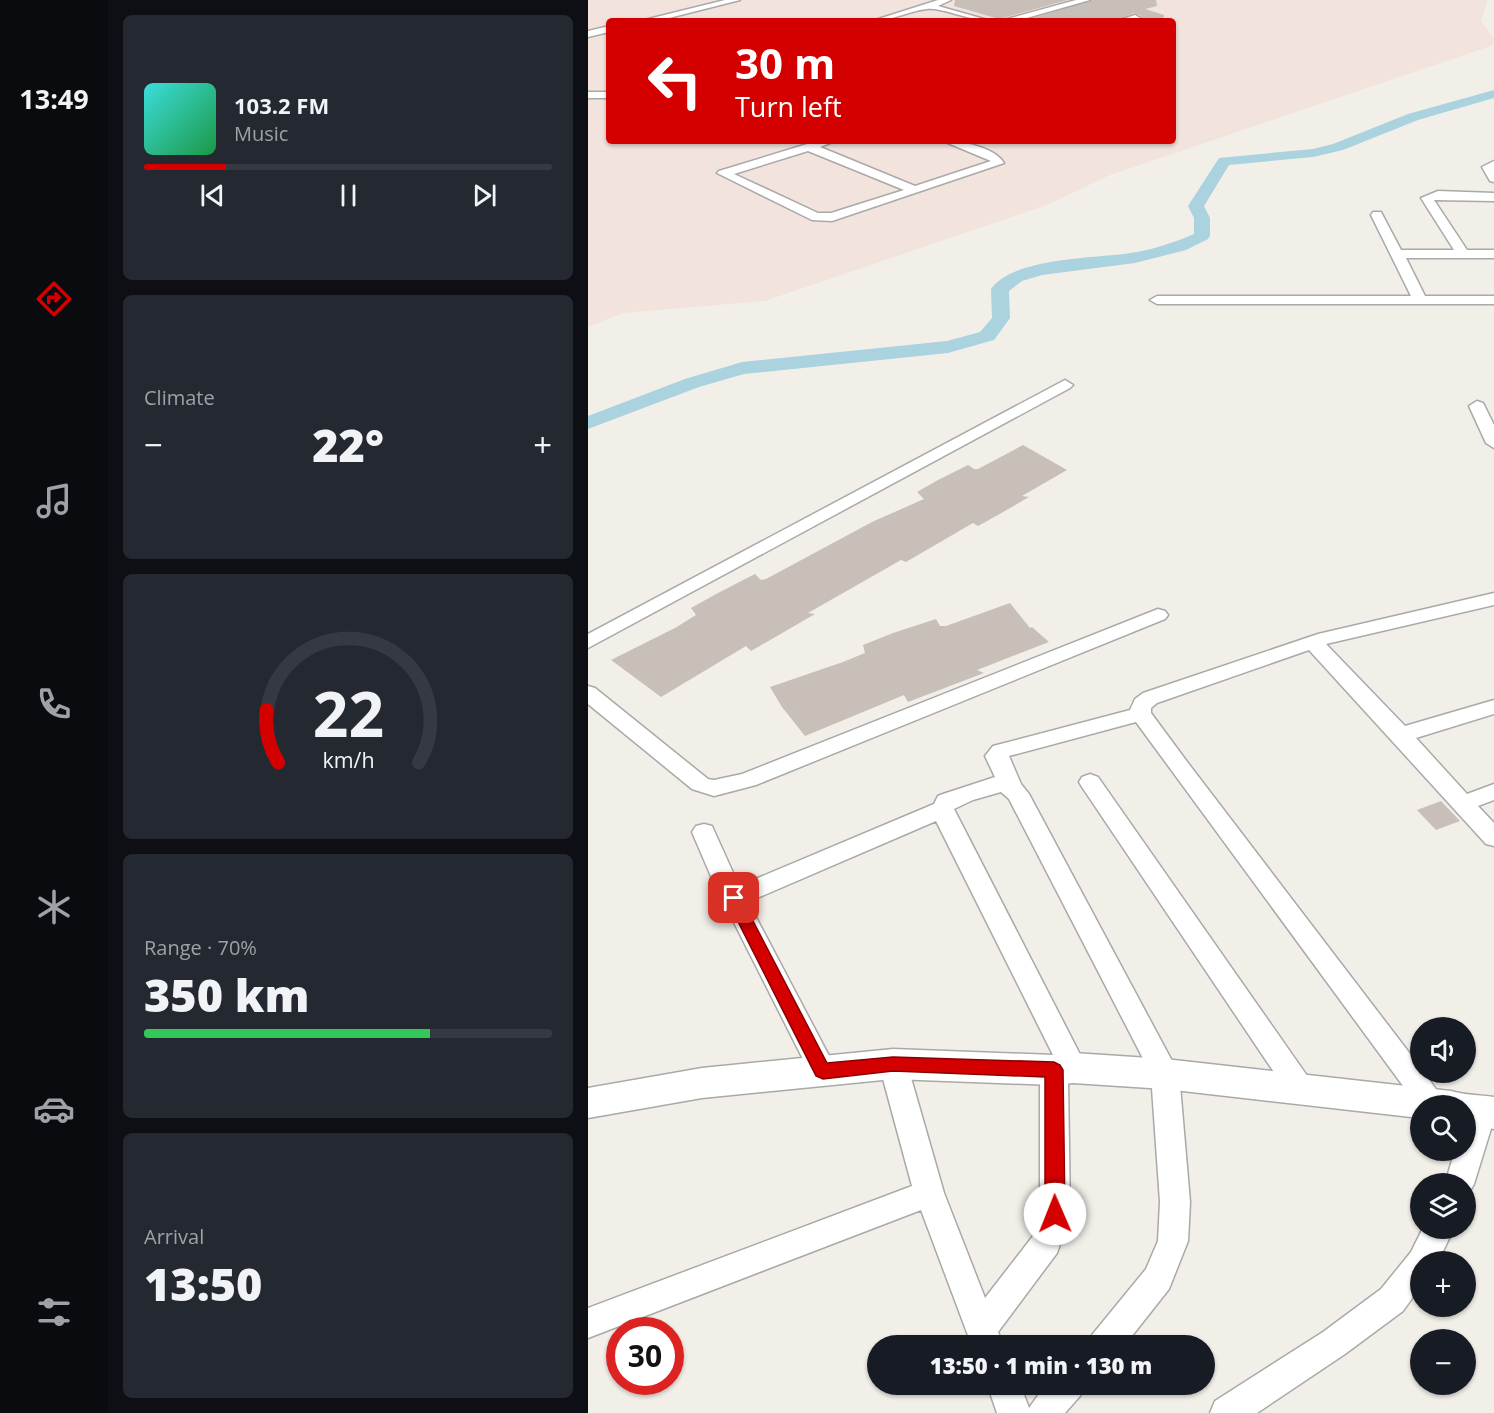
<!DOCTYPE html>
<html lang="en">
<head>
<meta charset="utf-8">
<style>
  body { margin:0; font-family:"Open Sans",sans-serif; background:#242831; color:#f1f3f6; height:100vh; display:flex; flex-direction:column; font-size:22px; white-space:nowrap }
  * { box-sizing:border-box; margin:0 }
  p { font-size:20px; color:#9ea1a6 }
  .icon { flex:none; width:33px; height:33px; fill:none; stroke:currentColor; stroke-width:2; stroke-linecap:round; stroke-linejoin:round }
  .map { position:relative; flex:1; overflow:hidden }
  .details { display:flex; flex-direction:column; gap:15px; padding:15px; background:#0d0f14; width:480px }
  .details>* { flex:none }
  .hud { position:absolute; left:18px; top:18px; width:570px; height:126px; border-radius:6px; box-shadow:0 2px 4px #0004; background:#d40000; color:#fff; overflow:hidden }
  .buttons { position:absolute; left:822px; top:1017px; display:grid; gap:12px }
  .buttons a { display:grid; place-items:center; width:66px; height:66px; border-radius:50%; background:#171b24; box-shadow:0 2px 4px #0004; font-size:30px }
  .speed { position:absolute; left:18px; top:1317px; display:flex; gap:12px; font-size:30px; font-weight:700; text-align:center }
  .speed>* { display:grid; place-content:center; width:78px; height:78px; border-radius:50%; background:#171b24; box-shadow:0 2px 4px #0004; line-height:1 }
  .speed .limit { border:9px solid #d22; background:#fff; color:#111 }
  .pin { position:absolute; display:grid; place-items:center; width:51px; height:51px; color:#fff; margin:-26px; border-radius:12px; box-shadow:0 3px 9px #0006 }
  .me { position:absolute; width:66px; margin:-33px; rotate:359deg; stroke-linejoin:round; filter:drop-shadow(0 0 4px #0008) }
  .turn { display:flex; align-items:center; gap:21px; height:126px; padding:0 30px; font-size:27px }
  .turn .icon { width:78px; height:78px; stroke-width:2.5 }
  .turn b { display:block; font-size:42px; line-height:51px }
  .big { font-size:45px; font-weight:800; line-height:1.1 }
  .details .card { flex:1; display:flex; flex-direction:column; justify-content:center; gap:9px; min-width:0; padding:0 21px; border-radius:9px; background:#242831 }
  .details .dial { align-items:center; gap:0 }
  .dial svg { height:156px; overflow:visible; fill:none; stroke:#363941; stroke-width:7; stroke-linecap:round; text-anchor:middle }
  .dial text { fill:#f1f3f6; stroke:none }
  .song { display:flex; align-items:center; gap:18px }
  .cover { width:72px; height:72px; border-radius:9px; background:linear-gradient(135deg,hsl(180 70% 55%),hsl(140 70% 35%)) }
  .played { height:6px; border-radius:3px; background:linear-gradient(90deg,#d40000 20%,#363941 20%) }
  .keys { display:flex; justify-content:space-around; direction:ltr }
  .heat { display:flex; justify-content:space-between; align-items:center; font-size:33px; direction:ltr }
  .charge { height:9px; border-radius:4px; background:linear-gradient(90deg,#34c759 70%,#363941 0) }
  .trip { position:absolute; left:279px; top:1335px; width:348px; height:60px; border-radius:30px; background:#171b24; box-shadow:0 2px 4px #0004; font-weight:800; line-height:60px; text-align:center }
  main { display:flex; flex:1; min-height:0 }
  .tab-bar { display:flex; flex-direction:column; width:108px; justify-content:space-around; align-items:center; background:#090b0e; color:#9ea1a6 }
  .tab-bar .icon { width:42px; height:42px }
  .tab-bar .current { color:#d40000 }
  .tab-bar b { font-size:27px; color:#f1f3f6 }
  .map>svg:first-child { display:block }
  .military { fill:#f3e3dd; fill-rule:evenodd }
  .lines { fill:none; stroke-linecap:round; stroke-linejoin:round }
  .canal { fill:#aad3df; fill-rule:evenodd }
  .building { fill:#c7bfb8 }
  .minor-casing { stroke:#a9a9a9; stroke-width:3 }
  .tertiary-casing { stroke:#a9a9a9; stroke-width:3 }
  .minor { fill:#fff; fill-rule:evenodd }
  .tertiary { fill:#fff; fill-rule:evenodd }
  .route { fill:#d40000; stroke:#8a0000; stroke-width:1.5 }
</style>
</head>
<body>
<main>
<nav class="tab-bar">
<b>13:49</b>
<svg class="icon current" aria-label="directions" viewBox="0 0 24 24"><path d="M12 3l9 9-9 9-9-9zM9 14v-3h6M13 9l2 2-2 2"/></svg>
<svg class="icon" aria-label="music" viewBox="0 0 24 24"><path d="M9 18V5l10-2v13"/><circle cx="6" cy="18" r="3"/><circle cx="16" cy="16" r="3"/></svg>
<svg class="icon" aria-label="phone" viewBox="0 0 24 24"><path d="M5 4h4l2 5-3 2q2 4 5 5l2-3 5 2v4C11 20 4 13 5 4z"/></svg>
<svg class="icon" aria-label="climate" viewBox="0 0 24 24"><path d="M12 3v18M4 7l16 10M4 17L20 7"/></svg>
<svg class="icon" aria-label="car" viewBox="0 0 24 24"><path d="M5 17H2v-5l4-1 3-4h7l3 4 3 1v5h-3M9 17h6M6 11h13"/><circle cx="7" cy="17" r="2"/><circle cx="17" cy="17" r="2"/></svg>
<svg class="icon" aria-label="filters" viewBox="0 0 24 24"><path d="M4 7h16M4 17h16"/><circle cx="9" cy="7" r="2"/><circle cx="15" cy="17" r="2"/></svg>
</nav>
<section class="details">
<div class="card">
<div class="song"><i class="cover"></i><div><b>103.2 FM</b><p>Music</p></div></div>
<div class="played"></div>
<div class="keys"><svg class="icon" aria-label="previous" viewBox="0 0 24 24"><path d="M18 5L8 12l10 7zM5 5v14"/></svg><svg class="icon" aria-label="pause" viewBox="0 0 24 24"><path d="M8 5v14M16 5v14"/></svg><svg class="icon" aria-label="next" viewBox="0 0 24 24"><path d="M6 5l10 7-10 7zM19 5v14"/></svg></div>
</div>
<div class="card"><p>Climate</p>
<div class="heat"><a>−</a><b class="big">22°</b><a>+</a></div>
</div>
<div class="card dial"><svg viewBox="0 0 100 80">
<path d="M14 69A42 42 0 1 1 86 69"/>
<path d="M14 69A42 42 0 0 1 8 42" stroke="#d40000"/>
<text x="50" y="56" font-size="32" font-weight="700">22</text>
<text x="50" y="72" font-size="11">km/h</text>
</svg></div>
<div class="card"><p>Range · 70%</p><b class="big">350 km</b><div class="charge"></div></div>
<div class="card"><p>Arrival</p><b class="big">13:50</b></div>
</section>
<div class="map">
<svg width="906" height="1413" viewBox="0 0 906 1413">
  <rect width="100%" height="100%" fill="#f2efe9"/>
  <!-- military -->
  <path class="military" d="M0,0H900L893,21L906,39V45L522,175L459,205L177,301L35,313L0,327ZM21,21H585V141H21Z"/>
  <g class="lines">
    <!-- canal -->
    <path class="canal" d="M906,90V98L830,120L755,150L725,157L641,165L616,206L622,218V236L620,239L598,250L547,263L454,275L434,281L421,291L422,318L406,340L360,353L156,374L111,387L0,429V416L97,379L154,362L359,341L392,332L404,318L403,289C427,256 511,259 549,252C569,248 587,242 606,234V218L600,206L631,158L725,149L745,144L820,114Z"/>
  </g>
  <!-- building -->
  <g class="building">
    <path d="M367,0H480L411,19L366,6Z"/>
    <path d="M504,0H568L569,6L557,9L576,15L575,21H552L553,16L546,13L527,21H436Z"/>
    <path d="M435,445L479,470L434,496L441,497L410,515L390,526L385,523L318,562L313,560L220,613L227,614L163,651L158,646L73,697L23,660L87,628L108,615L103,608L130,593L167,574L173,580L178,579L284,522L336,499L329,492L350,480L380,465L386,469H390Z"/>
    <path d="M422,603L442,628L444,627L461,642L389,670L396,673L320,702L316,695L217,736L194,707L182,687L255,662L277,653L275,645L305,633L348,619L352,626H358Z"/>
    <path d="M853,801L872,821L848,830L829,810Z"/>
  </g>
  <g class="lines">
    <!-- minor casing -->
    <g class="minor-casing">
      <g id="minor">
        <path d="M137,0H152L69,21H52Z"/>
        <path d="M350,0H363L350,6L403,21C382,21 353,7 339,9C320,11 304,21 284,21Z"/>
        <path d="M488,0H502L428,21H412Z"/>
        <path d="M547,15L552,18L550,20L529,21Z"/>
        <path d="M21,26V32L0,37V31Z"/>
        <rect x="0" y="92" width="21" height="6"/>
        <path d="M229,141H247L232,147L327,186L403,161L355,141C374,141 406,147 416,163L244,221L224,220L129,173L131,171ZM220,151L316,190L243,213H230L146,174Z"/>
        <path d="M906,161V182L902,181L894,167Z"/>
        <path d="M850,191L906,193V201L846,200L879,250H906V258H818L837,296H906V304H569L562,300L569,296H823L783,215L785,212H793L813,250H866L833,198Z"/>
        <path d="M477,380L485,385L482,388L0,648V634Z"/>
        <path d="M889,401L895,403L906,425V448L898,443L881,406Z"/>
        <path d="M906,593V605L738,644L817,726L906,700V714L828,738L879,794L906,784V800L890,806L906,823V846L898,844L721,650L569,703L563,708V713L597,759L832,1067V1072H836L856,1101L854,1106H832V1109L548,722L421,756L433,784L441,794L591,1074L602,1202L600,1241L581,1289L536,1346H499L504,1335L558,1269L570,1241L572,1202L563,1074L421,799L413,792L385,800L366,809L499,1068L495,1076L485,1079L480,1078L482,1214L469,1253L410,1332L416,1346H384L333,1210L0,1338V1308L324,1186L291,1064L295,1056L305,1053L315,1056L319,1064L356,1193L397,1298L445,1236L452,1214V1070L456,1062L467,1059L348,821L160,902L249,1071L245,1079L235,1082L225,1079L125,881L104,832L108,826L116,824L124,826L151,886L346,804L350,796L355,794L407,777L397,756L405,746L542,710L547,699L555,693L730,634Z"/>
        <path d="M570,609L577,611L580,615L577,619L168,785L126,796L104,789L0,704V686L7,688L120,779L126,780L154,774Z"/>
        <path d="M502,774L510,777L722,1080L726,1088L722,1096L712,1100L702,1096L494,787L491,782L494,777Z"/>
        <path d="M894,1100L904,1103L906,1119L886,1184L881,1193L878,1195V1184H857L867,1150H878C878,1133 877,1119 884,1103Z"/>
        <path d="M835,1228H866L850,1262H832V1287L815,1311L757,1354L669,1413H622L627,1401L735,1332L793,1289L823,1252Z"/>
        <path d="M399,1384H432L441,1408L458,1384H496L492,1396L477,1413H409Z"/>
      </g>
    </g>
    <!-- tertiary casing -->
    <g class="tertiary-casing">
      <path id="tertiary" d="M305,1049L466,1055L485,1053L577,1059L863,1091C876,1095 892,1095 906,1097V1129L878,1123V1106H832V1118L577,1089L485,1083L466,1085L305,1079L114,1098L0,1118V1088L114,1068Z"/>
    </g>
    <!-- minor -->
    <use href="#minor" class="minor"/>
    <!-- tertiary -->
    <use href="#tertiary" class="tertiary"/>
  </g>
  <!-- route -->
  <path class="route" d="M146,892L151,894L153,898L239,1063L305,1057L466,1062L472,1065L475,1070L477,1214L474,1220L467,1222L460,1220L457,1214V1077L305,1071L235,1079L228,1076L138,898L140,894Z"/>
</svg>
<div class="buttons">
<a><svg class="icon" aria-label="sound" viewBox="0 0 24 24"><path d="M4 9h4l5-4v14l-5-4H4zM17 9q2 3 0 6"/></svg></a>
<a><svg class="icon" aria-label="search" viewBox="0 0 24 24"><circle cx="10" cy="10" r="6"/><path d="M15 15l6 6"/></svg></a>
<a><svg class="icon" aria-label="layers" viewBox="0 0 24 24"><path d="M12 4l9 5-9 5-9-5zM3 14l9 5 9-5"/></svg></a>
<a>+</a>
<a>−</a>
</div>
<div class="speed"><div class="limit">30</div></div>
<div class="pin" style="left:146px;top:898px;background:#d93025"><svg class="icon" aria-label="arrive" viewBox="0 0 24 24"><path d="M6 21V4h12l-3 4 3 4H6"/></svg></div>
<svg class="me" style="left:467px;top:1214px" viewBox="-20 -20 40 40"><circle r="19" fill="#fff"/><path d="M0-13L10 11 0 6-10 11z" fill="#d40000"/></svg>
<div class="trip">13:50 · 1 min · 130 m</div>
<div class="hud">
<div class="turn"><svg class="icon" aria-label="left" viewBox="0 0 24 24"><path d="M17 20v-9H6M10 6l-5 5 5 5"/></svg><div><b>30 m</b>Turn left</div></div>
</div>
</div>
</main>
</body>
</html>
